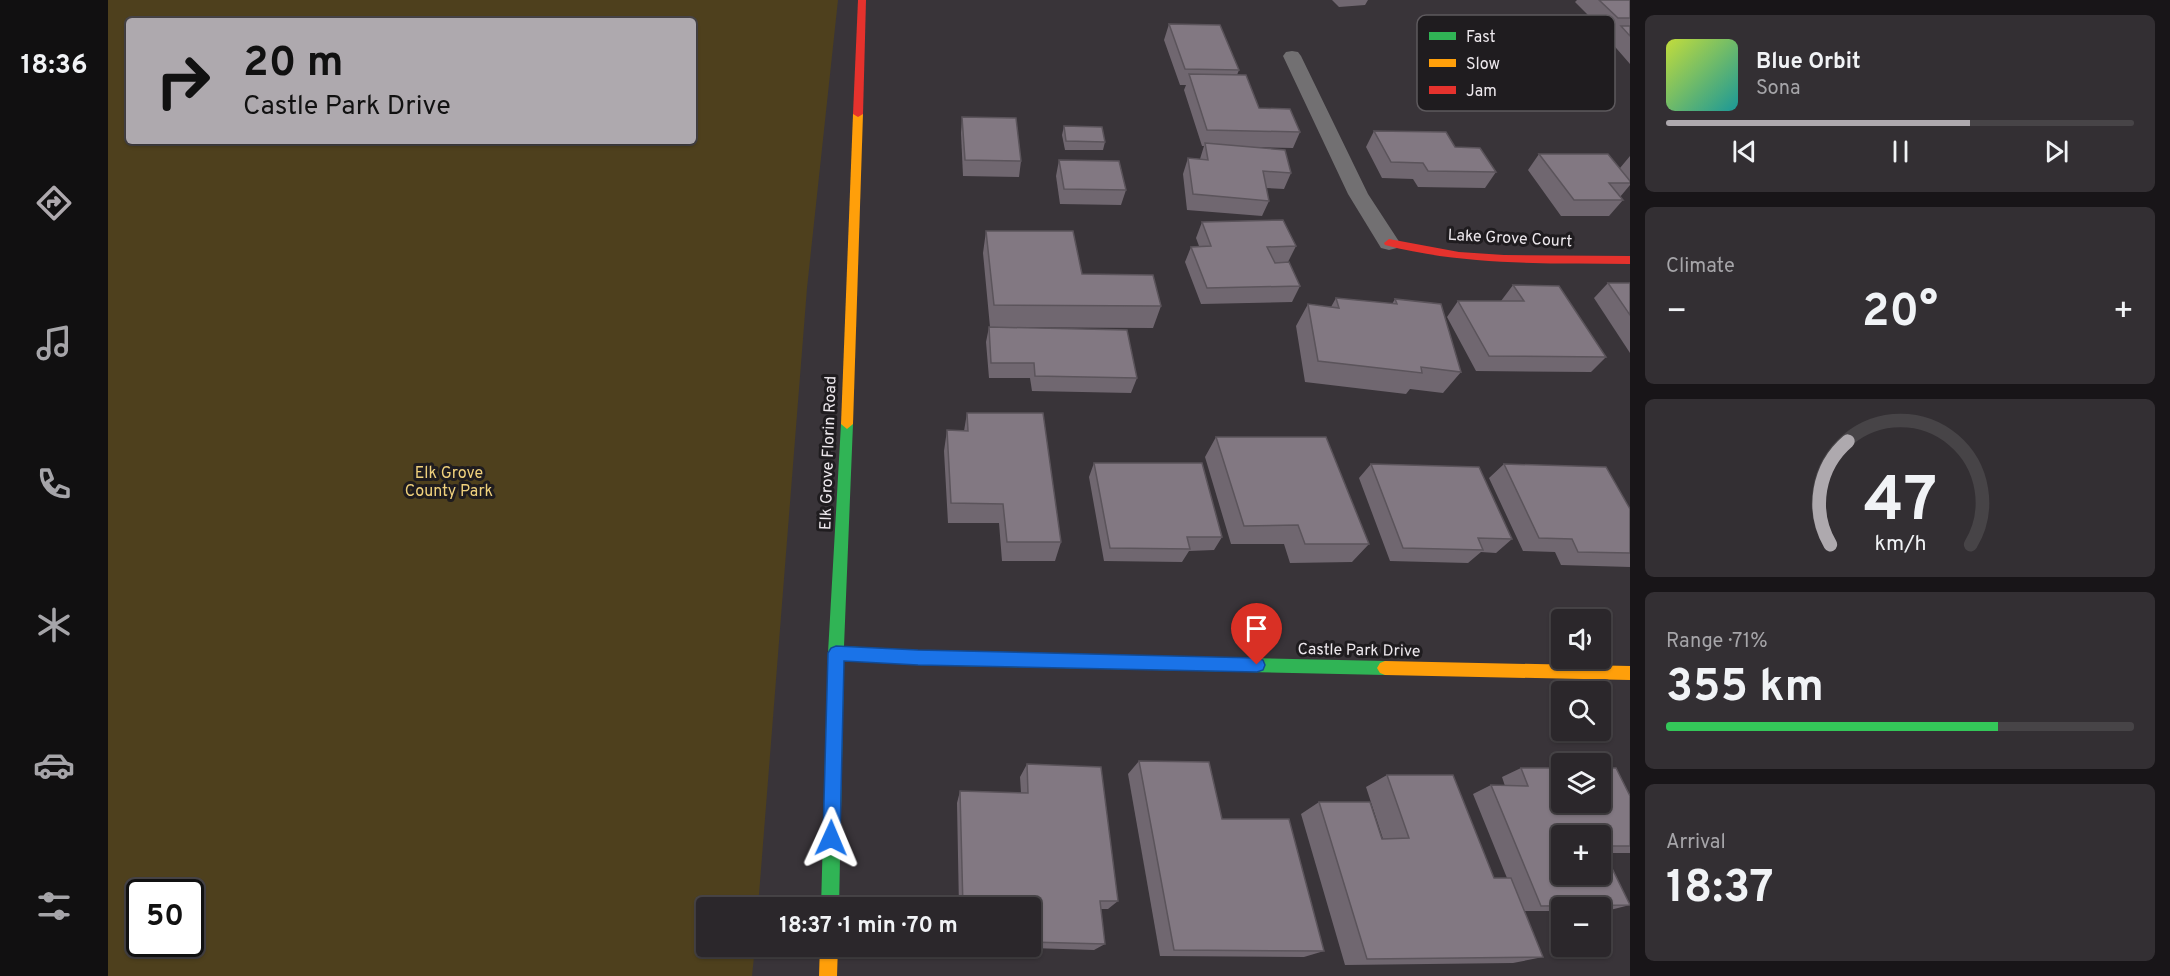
<!DOCTYPE html>
<html lang="en">
<head>
<meta charset="utf-8">
<style>
  body { margin:0; font-family:Overpass,sans-serif; background:#332f33; color:#f1f3f6; height:100vh; display:flex; flex-direction:column; font-size:22px; white-space:nowrap }
  * { box-sizing:border-box; margin:0 }
  p { font-size:20px; color:#a6a5a9 }
  .icon { flex:none; width:33px; height:33px; fill:none; stroke:currentColor; stroke-width:2; stroke-linecap:round; stroke-linejoin:round }
  .map { position:relative; flex:1; overflow:hidden }
  .sheet { display:flex; flex-direction:column; gap:15px; padding:15px; background:#181518; width:540px }
  .sheet>* { flex:none }
  .top-card { position:absolute; left:18px; top:18px; width:570px; height:126px; border-radius:6px; box-shadow:0 2px 4px #0004,0 0 0 2px #474447; background:#aea9ae; color:#111; overflow:hidden }
  .controls { position:absolute; left:1443px; top:609px; display:grid; gap:12px }
  .controls a { display:grid; place-items:center; width:60px; height:60px; border-radius:6px; background:#2b272b; box-shadow:0 2px 4px #0004,0 0 0 2px #474447; font-size:30px }
  .speed { position:absolute; left:18px; top:879px; display:flex; gap:12px; font-size:30px; font-weight:700; text-align:center }
  .speed>* { display:grid; place-content:center; width:78px; height:78px; border-radius:50%; background:#2b272b; box-shadow:0 2px 4px #0004,0 0 0 2px #474447; line-height:1 }
  .speed .limit { border:3px solid #111; border-radius:9px; background:#fff; color:#111 }
  .pin { position:absolute; display:grid; place-items:center; width:51px; height:51px; color:#fff; margin:-62px -26px; border-radius:50% 50% 50% 0; rotate:-45deg; box-shadow:0 0 6px #0007 }
  .pin .icon { rotate:45deg }
  .me { position:absolute; width:66px; margin:-33px; rotate:1deg; stroke-linejoin:round; filter:drop-shadow(0 0 4px #0008) }
  .turn { display:flex; align-items:center; gap:21px; height:126px; padding:0 18px; font-size:27px }
  .turn .icon { width:78px; height:78px; stroke-width:2.5 }
  .turn b { display:block; font-size:42px; line-height:51px }
  .big { font-size:45px; font-weight:700; line-height:1.1 }
  .sheet .widget { flex:1; display:flex; flex-direction:column; justify-content:center; gap:9px; min-width:0; padding:0 21px; border-radius:9px; background:#332f33 }
  .sheet .dial { align-items:center; gap:0 }
  .dial svg { height:156px; overflow:visible; fill:none; stroke:#474447; stroke-width:7; stroke-linecap:round; text-anchor:middle }
  .dial text { fill:#f1f3f6; stroke:none }
  .song { display:flex; align-items:center; gap:18px }
  .cover { width:72px; height:72px; border-radius:9px; background:linear-gradient(135deg,hsl(70 70% 55%),hsl(180 70% 35%)) }
  .played { height:6px; border-radius:3px; background:linear-gradient(90deg,#aea9ae 65%,#474447 65%) }
  .keys { display:flex; justify-content:space-around; direction:ltr }
  .heat { display:flex; justify-content:space-between; align-items:center; font-size:33px; direction:ltr }
  .charge { height:9px; border-radius:4px; background:linear-gradient(90deg,#34c759 71%,#474447 0) }
  .trip { position:absolute; left:588px; top:897px; width:345px; height:60px; border-radius:6px; background:#2b272b; box-shadow:0 2px 4px #0004,0 0 0 2px #474447; font-weight:700; line-height:60px; text-align:center }
  main { display:flex; flex:1; min-height:0 }
  .menu { display:flex; flex-direction:column; width:108px; justify-content:space-around; align-items:center; background:#111011; color:#a6a5a9 }
  .menu .icon { width:42px; height:42px }
  .menu .active { color:#aea9ae }
  .menu b { font-size:27px; color:#f1f3f6 }
  .map>svg:first-child { display:block }
  .green { fill:#4e401d; fill-rule:evenodd }
  .lines { fill:none; stroke-linecap:round; stroke-linejoin:round }
  .lane { fill:#727072; fill-rule:evenodd }
  .fast { fill:#30b455; fill-rule:evenodd }
  .slow { fill:#ff9f0a; fill-rule:evenodd }
  .jam { fill:#e5322d; fill-rule:evenodd }
  .wall { fill:#706770 }
  .building { fill:#827882; stroke:#5b545b; stroke-width:1.5; fill-rule:evenodd }
  .route { fill:#1a73e8; stroke:#114b97; stroke-width:1.5 }
  .labels { text-anchor:middle; dominant-baseline:central; stroke-width:6; stroke-linejoin:round; paint-order:stroke }
  .street-label { font-size:16px; fill:#ede8ed; stroke:#1f1c1f }
  .park-label { font-size:16px; fill:#f0d17c; stroke:#1f1c1f }
  .key { fill:#1f1c1f; stroke:#5d595d; stroke-width:1.5 }
  .key-label { font-size:16px; fill:#ede8ed }
</style>
</head>
<body>
<main>
<nav class="menu">
<b>18:36</b>
<svg class="icon active" aria-label="directions" viewBox="0 0 24 24"><path d="M12 3l9 9-9 9-9-9zM9 14v-3h6M13 9l2 2-2 2"/></svg>
<svg class="icon" aria-label="music" viewBox="0 0 24 24"><path d="M9 18V5l10-2v13"/><circle cx="6" cy="18" r="3"/><circle cx="16" cy="16" r="3"/></svg>
<svg class="icon" aria-label="phone" viewBox="0 0 24 24"><path d="M5 4h4l2 5-3 2q2 4 5 5l2-3 5 2v4C11 20 4 13 5 4z"/></svg>
<svg class="icon" aria-label="climate" viewBox="0 0 24 24"><path d="M12 3v18M4 7l16 10M4 17L20 7"/></svg>
<svg class="icon" aria-label="car" viewBox="0 0 24 24"><path d="M5 17H2v-5l4-1 3-4h7l3 4 3 1v5h-3M9 17h6M6 11h13"/><circle cx="7" cy="17" r="2"/><circle cx="17" cy="17" r="2"/></svg>
<svg class="icon" aria-label="filters" viewBox="0 0 24 24"><path d="M4 7h16M4 17h16"/><circle cx="9" cy="7" r="2"/><circle cx="15" cy="17" r="2"/></svg>
</nav>
<div class="map">
<svg width="1522" height="976" viewBox="0 0 1522 976">
  <rect width="100%" height="100%" fill="#393439"/>
  <!-- green -->
  <path class="green" d="M0,0H730L699,288L650,907L598,908V946L647,947L644,976H0ZM21,21H585V141H21ZM82,892V944H32V892Z"/>
  <g class="lines">
    <!-- lane -->
    <path class="lane" d="M1184,51L1190,52L1193,56L1260,194L1292,243L1289,248L1281,250L1273,248L1240,194L1175,56L1178,52Z"/>
    <!-- fast -->
    <path class="fast" d="M739,419L745,424L736,646L810,651L1277,661L1282,663L1285,668L1282,673L1277,675L810,665L736,661L731,908H713L720,653L733,424Z"/>
    <!-- slow -->
    <g class="slow">
      <path d="M750,111L755,114L745,424L739,429L733,424L745,114Z"/>
      <path d="M1277,661L1522,666V680L1277,675L1272,673L1269,668L1272,663Z"/>
      <path d="M712,946H730L729,976H711Z"/>
    </g>
    <!-- jam -->
    <g class="jam">
      <path d="M750,0H758L755,114L750,117L745,114Z"/>
      <path d="M1281,239L1351,252L1396,255L1522,256V264C1440,263 1357,266 1277,245L1276,243Z"/>
    </g>
  </g>
  <!-- wall -->
  <g class="wall">
    <path d="M1224,0H1260L1257,5L1231,7Z"/>
    <path d="M1469,0H1522V64L1502,41L1507,34H1499L1467,2Z"/>
    <path d="M1061,24L1131,70L1129,75L1151,108L1192,132L1185,148L1145,147L1183,173L1176,189L1158,188L1161,201L1154,216L1079,210L1075,174L1080,158L1092,159L1096,146H1094L1076,90L1078,85H1072L1056,40Z"/>
    <path d="M854,117L913,161L911,177L855,176L853,133Z"/>
    <path d="M956,126L997,142L995,150H957L954,135Z"/>
    <path d="M1266,131L1347,147L1388,172L1377,188L1310,187L1305,179L1274,178L1258,147Z"/>
    <path d="M1431,154L1512,168L1522,156V185L1512,197L1515,200L1501,216H1453L1420,170Z"/>
    <path d="M951,160L1018,190L1013,205L952,204L948,176Z"/>
    <path d="M1094,222L1188,246L1180,262L1192,286L1184,302L1093,304L1077,262L1083,247L1091,246L1088,238Z"/>
    <path d="M878,231L974,274L1053,306L1045,328L882,327L875,253Z"/>
    <path d="M1500,283H1522V353L1486,298Z"/>
    <path d="M1405,285L1498,357L1483,372L1368,371L1339,317L1350,301H1393Z"/>
    <path d="M1228,298L1284,304L1287,299L1353,372L1335,393L1302,389L1298,394L1197,382L1188,326L1200,304L1223,307Z"/>
    <path d="M881,327L1029,378L1023,393L924,391L922,378H881L878,342Z"/>
    <path d="M859,413L953,542L947,561H894L891,523H840L836,451L839,430L856,431Z"/>
    <path d="M1108,437L1261,544L1244,562L1182,563L1176,544H1123L1097,457Z"/>
    <path d="M986,463L1114,537L1106,550L1081,551L1074,562L996,561L981,477Z"/>
    <path d="M1263,464L1404,539L1388,553L1373,552L1360,563L1282,561L1251,478Z"/>
    <path d="M1396,464L1522,509V567L1453,565L1447,552L1415,551L1381,478Z"/>
    <path d="M1031,761L1114,819L1216,951L1196,957L1052,956L1020,774Z"/>
    <path d="M919,764L1010,901L1000,909H993L997,944L986,950L864,946H922V908H851L849,803L852,791L913,793L912,777Z"/>
    <path d="M1413,768L1522,796V853H1497L1522,905L1498,911H1492V908H1454V911H1416L1435,957L1405,963L1237,965L1193,814L1211,802L1275,839L1258,787L1279,775L1386,878H1399L1365,794L1383,785L1397,786L1394,777Z"/>
  </g>
  <!-- building -->
  <g class="building">
    <path d="M1491,0H1522V18H1510Z"/>
    <path d="M1061,24L1112,25L1131,70L1077,69Z"/>
    <path d="M1513,26H1522V36Z"/>
    <path d="M1081,74L1138,75L1151,108L1182,109L1192,132L1099,130Z"/>
    <path d="M854,117L908,118L913,161L857,160Z"/>
    <path d="M956,126L994,127L997,142L958,141Z"/>
    <path d="M1266,131L1338,132L1347,147L1372,148L1388,172L1320,171L1315,163L1283,162Z"/>
    <path d="M1097,143L1177,150L1183,173L1155,171L1161,201L1085,194L1080,158L1100,160Z"/>
    <path d="M1431,154H1500L1522,181V183H1501L1515,200H1466Z"/>
    <path d="M951,160L1011,161L1018,190L956,189Z"/>
    <path d="M1175,220L1188,246L1159,247L1167,263L1181,262L1192,286L1099,288L1083,247L1103,246L1094,222Z"/>
    <path d="M878,231H965L974,274L1045,275L1053,306L886,305Z"/>
    <path d="M1500,283H1522V315Z"/>
    <path d="M1405,285L1451,286L1498,357L1381,356L1350,301H1416Z"/>
    <path d="M1228,298L1289,304L1287,299L1333,304L1353,372L1313,367L1314,373L1210,361L1200,304L1231,308Z"/>
    <path d="M881,327L1019,330L1029,378L927,376L926,363H883Z"/>
    <path d="M859,413H935L953,542H899L895,504L843,503L839,430L860,431Z"/>
    <path d="M1108,437H1218L1261,544H1197L1190,525L1136,526Z"/>
    <path d="M986,463H1094L1114,537H1079L1082,549L1002,548Z"/>
    <path d="M1263,464L1371,467L1404,539L1370,538L1375,550L1295,548Z"/>
    <path d="M1396,464L1498,467L1522,509V553L1470,552L1464,539L1431,538Z"/>
    <path d="M1031,761L1101,762L1114,819H1181L1216,951L1066,950Z"/>
    <path d="M919,764L993,767L1010,901H992L997,944L922,942V908H855L852,791L920,793Z"/>
    <path d="M1413,768H1454V802H1492V768H1508L1522,796V846H1493L1522,905L1433,906L1383,785L1420,786ZM1454,836H1492V874H1454Z"/>
    <path d="M1279,775H1345L1386,878H1403L1435,957L1259,959L1211,802H1262L1274,839L1301,838Z"/>
  </g>
  <!-- route -->
  <path class="route" d="M728,646L810,650L1149,658L1155,660L1157,665L1155,670L1149,672L810,665L736,661L732,838L730,844L723,847L717,844L715,838L720,653L723,648Z"/>
  <g class="labels">
    <!-- street labels -->
    <g class="street-label">
      <text transform="translate(1402 239) rotate(3)">Lake Grove Court</text>
      <text transform="translate(721 453) rotate(-88)">Elk Grove Florin Road</text>
      <text transform="translate(1251 651) rotate(1)">Castle Park Drive</text>
    </g>
    <!-- park labels -->
    <g class="park-label">
      <text x="341" y="474">Elk Grove<tspan x="341" dy="18">County Park</tspan></text>
    </g>
  </g>
  <!-- legend -->
  <rect x="1309" y="15" width="198" height="96" rx="9" class="key"/>
  <rect x="1321" y="32" width="27" height="8" fill="#30b455"/>
  <rect x="1321" y="59" width="27" height="8" fill="#ff9f0a"/>
  <rect x="1321" y="86" width="27" height="8" fill="#e5322d"/>
  <g class="key-label">
    <text x="1358" y="42">Fast</text>
    <text x="1358" y="69">Slow</text>
    <text x="1358" y="96">Jam</text>
  </g>
</svg>
<div class="controls">
<a><svg class="icon" aria-label="sound" viewBox="0 0 24 24"><path d="M4 9h4l5-4v14l-5-4H4zM17 9q2 3 0 6"/></svg></a>
<a><svg class="icon" aria-label="search" viewBox="0 0 24 24"><circle cx="10" cy="10" r="6"/><path d="M15 15l6 6"/></svg></a>
<a><svg class="icon" aria-label="layers" viewBox="0 0 24 24"><path d="M12 4l9 5-9 5-9-5zM3 14l9 5 9-5"/></svg></a>
<a>+</a>
<a>−</a>
</div>
<div class="speed"><div class="limit">50</div></div>
<div class="pin" style="left:1149px;top:665px;background:#d93025"><svg class="icon" aria-label="arrive" viewBox="0 0 24 24"><path d="M6 21V4h12l-3 4 3 4H6"/></svg></div>
<svg class="me" style="left:723px;top:838px" viewBox="-20 -20 40 40"><path d="M0-17L14 15 0 8-14 15z" fill="#1a73e8" stroke="#fff" stroke-width="4"/></svg>
<div class="trip">18:37 · 1 min · 70 m</div>
<div class="top-card">
<div class="turn"><svg class="icon" aria-label="right" viewBox="0 0 24 24"><path d="M7 20v-9h11M14 6l5 5-5 5"/></svg><div><b>20 m</b>Castle Park Drive</div></div>
</div>
</div>
<section class="sheet">
<div class="widget">
<div class="song"><i class="cover"></i><div><b>Blue Orbit</b><p>Sona</p></div></div>
<div class="played"></div>
<div class="keys"><svg class="icon" aria-label="previous" viewBox="0 0 24 24"><path d="M18 5L8 12l10 7zM5 5v14"/></svg><svg class="icon" aria-label="pause" viewBox="0 0 24 24"><path d="M8 5v14M16 5v14"/></svg><svg class="icon" aria-label="next" viewBox="0 0 24 24"><path d="M6 5l10 7-10 7zM19 5v14"/></svg></div>
</div>
<div class="widget"><p>Climate</p>
<div class="heat"><a>−</a><b class="big">20°</b><a>+</a></div>
</div>
<div class="widget dial"><svg viewBox="0 0 100 80">
<path d="M14 69A42 42 0 1 1 86 69"/>
<path d="M14 69A42 42 0 0 1 23 16" stroke="#aea9ae"/>
<text x="50" y="56" font-size="32" font-weight="700">47</text>
<text x="50" y="72" font-size="11">km/h</text>
</svg></div>
<div class="widget"><p>Range · 71%</p><b class="big">355 km</b><div class="charge"></div></div>
<div class="widget"><p>Arrival</p><b class="big">18:37</b></div>
</section>
</main>
</body>
</html>
